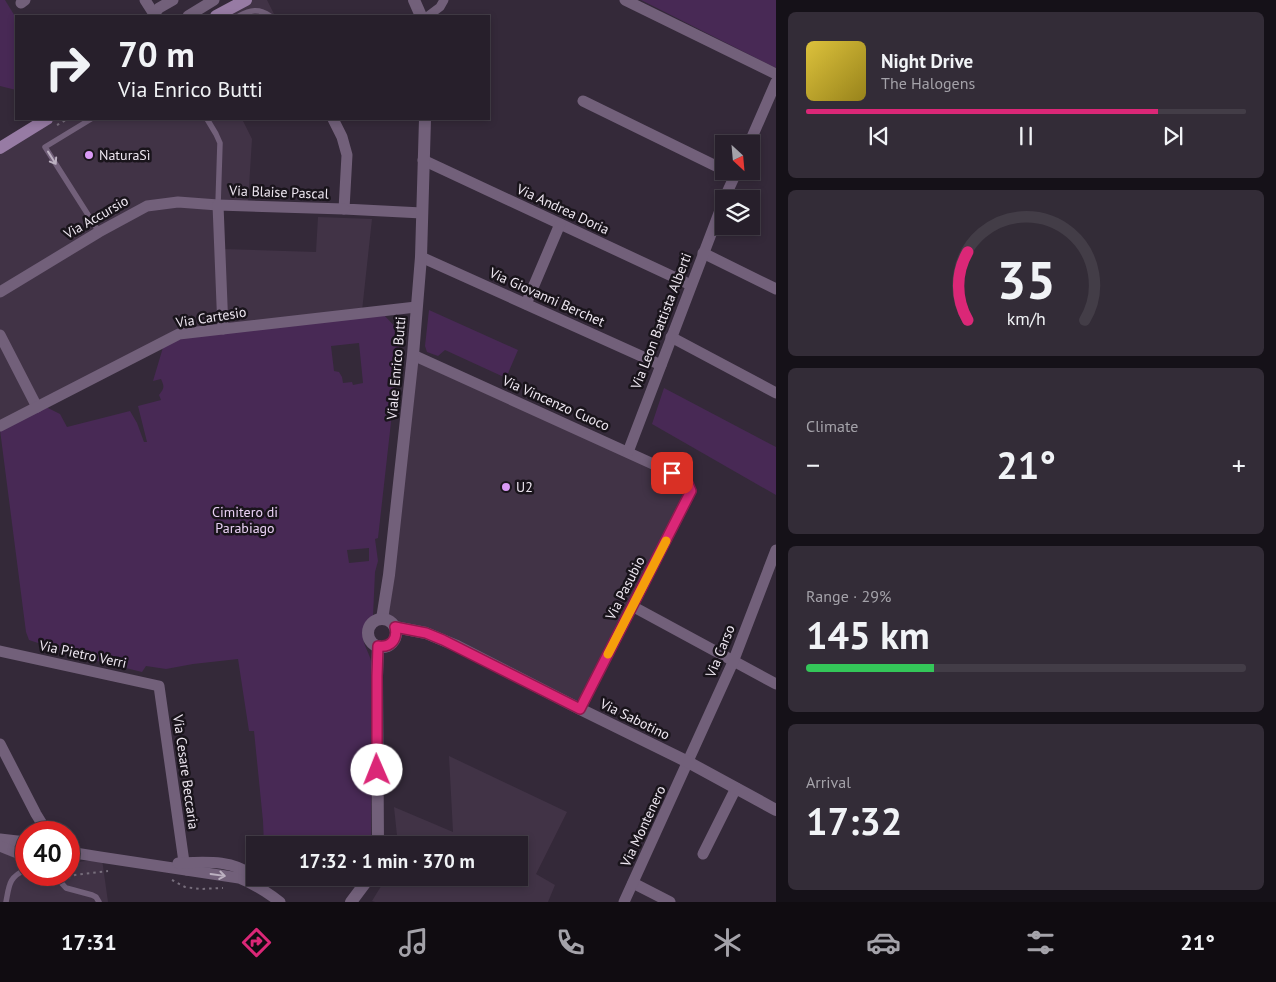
<!DOCTYPE html>
<html lang="en">
<head>
<meta charset="utf-8">
<style>
  body { margin:0; font-family:"PT Sans",sans-serif; background:#332c37; color:#f1f3f6; height:100vh; display:flex; flex-direction:column; font-size:19px; white-space:nowrap }
  * { box-sizing:border-box; margin:0 }
  p { font-size:16px; color:#a4a2a9 }
  .icon { flex:none; width:28px; height:28px; fill:none; stroke:currentColor; stroke-width:2; stroke-linecap:round; stroke-linejoin:round }
  .map { position:relative; flex:1; overflow:hidden }
  .panel { display:flex; flex-direction:column; gap:12px; padding:12px; background:#151118; width:500px }
  .panel>* { flex:none }
  .guide { position:absolute; left:15px; top:15px; width:475px; height:105px; border-radius:0px; box-shadow:0 2px 8px #0003,0 0 0 1px #433d47; background:#271f2b; color:#f1f3f6; overflow:hidden }
  .needle { width:32px; rotate:154deg }
  .buttons { position:absolute; left:715px; top:135px; display:grid; gap:10px }
  .buttons a { display:grid; place-items:center; width:45px; height:45px; border-radius:0px; background:#271f2b; box-shadow:0 2px 8px #0003,0 0 0 1px #433d47; font-size:25px }
  .speed { position:absolute; left:15px; top:821px; display:flex; gap:10px; font-size:25px; font-weight:700; text-align:center }
  .speed>* { display:grid; place-content:center; width:65px; height:65px; border-radius:50%; background:#271f2b; box-shadow:0 2px 8px #0003,0 0 0 1px #433d47; line-height:1 }
  .speed .limit { border:8px solid #d22; background:#fff; color:#111 }
  .pin { position:absolute; display:grid; place-items:center; width:42px; height:42px; color:#fff; margin:-21px; border-radius:10px; box-shadow:0 2px 8px #0006 }
  .me { position:absolute; width:55px; margin:-28px; rotate:359deg; stroke-linejoin:round; filter:drop-shadow(0 0 4px #0008) }
  .turn { display:flex; align-items:center; gap:18px; height:105px; padding:0 20px; font-size:22px }
  .turn .icon { width:65px; height:65px; stroke-width:2.5 }
  .turn b { display:block; font-size:35px; line-height:42px }
  .big { font-size:38px; font-weight:800; line-height:1.1 }
  .panel .tile { flex:1; display:flex; flex-direction:column; justify-content:center; gap:8px; min-width:0; padding:0 18px; border-radius:8px; background:#332c37 }
  .panel .dial { align-items:center; gap:0 }
  .dial svg { height:130px; overflow:visible; fill:none; stroke:#433d47; stroke-width:7; stroke-linecap:round; text-anchor:middle }
  .dial text { fill:#f1f3f6; stroke:none }
  .song { display:flex; align-items:center; gap:15px }
  .cover { width:60px; height:60px; border-radius:8px; background:linear-gradient(135deg,hsl(50 70% 55%),hsl(50 70% 35%)) }
  .played { height:5px; border-radius:2px; background:linear-gradient(90deg,#db2777 80%,#433d47 80%) }
  .keys { display:flex; justify-content:space-around; direction:ltr }
  .heat { display:flex; justify-content:space-between; align-items:center; font-size:28px; direction:ltr }
  .charge { height:8px; border-radius:4px; background:linear-gradient(90deg,#34c759 29%,#433d47 0) }
  .trip { position:absolute; left:246px; top:836px; width:282px; height:50px; border-radius:0px; background:#271f2b; box-shadow:0 2px 8px #0003,0 0 0 1px #433d47; font-weight:800; line-height:50px; text-align:center }
  .tab-bar { display:flex; height:80px; justify-content:space-around; align-items:center; background:#100c11; color:#a4a2a9 }
  .tab-bar .icon { width:35px; height:35px }
  .tab-bar .current { color:#db2777 }
  .tab-bar b { font-size:22px; color:#f1f3f6 }
  main { display:flex; flex:1; min-height:0 }
  .map>svg:first-child { display:block }
  .built { fill:#413346 }
  .green { fill:#482955; fill-rule:evenodd }
  .lines { fill:none; stroke-linecap:round; stroke-linejoin:round }
  .path { stroke:#776e7c; stroke-width:2; stroke-dasharray:2.5 4; stroke-linecap:butt }
  .service { stroke:#72607a; stroke-width:5.5 }
  .pedestrian { stroke:#72607a; stroke-width:9 }
  .minor { stroke:#72607a; stroke-width:11 }
  .tertiary { stroke:#72607a; stroke-width:12 }
  .secondary { stroke:#977ba4; stroke-width:12 }
  .oneway { stroke:#bcb1c1 }
  .route-casing { stroke:#8e194d; stroke-width:12 }
  .route { stroke:#db2777; stroke-width:9 }
  .slow { stroke:#f59e0b; stroke-width:9 }
  .poi-dot { fill:#da9af6; stroke:#19141b; stroke-width:2 }
  .labels { text-anchor:middle; dominant-baseline:central; stroke-width:5; stroke-linejoin:round; paint-order:stroke }
  .poi-label { font-size:14px; fill:#eee7f1; stroke:#19141b; text-anchor:start }
  .street-label { font-size:14px; fill:#eee7f1; stroke:#19141b }
  .park-label { font-size:14px; fill:#e9d1f4; stroke:#19141b }
</style>
</head>
<body>
<main>
<div class="map">
<svg width="776" height="902" viewBox="0 0 776 902">
  <rect width="100%" height="100%" fill="#342939"/>
  <!-- built -->
  <g class="built">
    <path d="M249,0H267L275,16H220Z"/>
    <path d="M51,119H242L252,139L248,203L216,202L220,327L178,332L0,424V151Z"/>
    <path d="M318,217L372,219L362,311L225,326L222,249L316,252Z"/>
    <path d="M415,358L685,481L689,491L579,706L396,625L393,620L388,618Z"/>
    <path d="M449,756L567,812L536,874L555,885L548,902H375L372,901L386,878H520V845H398L394,807L453,832Z"/>
    <path d="M0,848L26,866V875H69V863L102,859L108,902H0Z"/>
  </g>
  <!-- green -->
  <g class="green">
    <path d="M0,0H5L16,18V90L0,86Z"/>
    <path d="M641,0H776V68Z"/>
    <path d="M429,310L518,350L506,378L445,350L438,356L427,352L425,346Z"/>
    <path d="M384,315L401,333L378,538L375,539L378,561L375,572L373,616C371,621 366,624 364,630C360,644 371,653 372,666L371,845H264L263,821L254,731H249L238,659L193,664L166,669L146,666L142,672L77,656L29,640L26,632L0,430L46,407L60,414L67,427L130,411L137,423L144,442H147L138,406L161,400L159,395C165,388 164,386 161,379L153,381L164,344L181,337ZM359,343L363,383L353,385L352,382L343,383L342,377L339,372L334,371L331,346ZM369,548V561L349,563L347,550Z"/>
    <path d="M664,388L776,447V495L652,424Z"/>
  </g>
  <g class="lines">
    <!-- path -->
    <g class="path">
      <path d="M57,125L68,119"/>
      <path d="M68,878L75,875L108,871"/>
      <path d="M28,879L50,883"/>
      <path d="M172,880L185,887L200,889L223,888"/>
    </g>
    <!-- service -->
    <g class="service">
      <path d="M239,16C250,10 259,8 270,16"/>
      <path d="M91,119L45,147L99,232"/>
      <path d="M207,119L216,134L220,143L218,205"/>
      <path d="M54,875L66,888L92,895L96,897L99,902"/>
      <path d="M6,902C9,886 9,876 26,870"/>
    </g>
    <!-- pedestrian -->
    <path class="pedestrian" d="M428,16L440,7L444,0"/>
    <!-- minor -->
    <g class="minor">
      <path d="M145,0L154,14"/>
      <path d="M625,0L776,74"/>
      <path d="M21,3L25,0"/>
      <path d="M155,16L154,14L159,8L173,0"/>
      <path d="M188,16L214,0"/>
      <path d="M583,101L724,170"/>
      <path d="M333,119L342,137L347,155L344,209L422,213"/>
      <path d="M749,144L776,82"/>
      <path d="M423,160L691,285"/>
      <path d="M724,199L737,171"/>
      <path d="M703,253L776,289"/>
      <path d="M421,257L661,365"/>
      <path d="M0,292L99,232L147,206L178,202L218,205"/>
      <path d="M526,304L560,224"/>
      <path d="M223,329L218,205L344,209"/>
      <path d="M0,335L37,407"/>
      <path d="M671,337L776,393"/>
      <path d="M413,355L686,479L691,491L580,709"/>
      <path d="M0,426L179,334L416,307"/>
      <path d="M628,452L724,200"/>
      <path d="M632,606L776,684"/>
      <path d="M0,651L159,686L184,862L187,870"/>
      <path d="M0,744L36,814L47,832"/>
      <path d="M0,839L26,842"/>
      <path d="M0,846L17,853L26,861"/>
      <path d="M69,852L100,857L239,878C254,884 267,892 280,902"/>
      <path d="M703,854L736,788"/>
      <path d="M178,863C205,862 232,859 255,877"/>
      <path d="M633,883L670,902"/>
      <path d="M624,902L733,662L776,550"/>
    </g>
    <!-- tertiary -->
    <g class="tertiary">
      <path d="M414,0L421,16"/>
      <path d="M382,619L389,575L413,355L421,257L425,119"/>
      <circle cx="382" cy="633" r="14"/>
      <path d="M395,627L426,633L457,646L580,709L688,762L776,810"/>
      <path d="M378,646L377,676L378,845"/>
      <path d="M351,902L369,878"/>
    </g>
    <!-- secondary -->
    <g class="secondary">
      <path d="M216,16L246,0"/>
      <path d="M0,148L47,119"/>
    </g>
  </g>
  <!-- one-way arrows -->
  <defs><path id="oneway-shaft" d="M-6 0H5M1.5-3L5.5 0L1.5 3" fill="none" stroke-width="1.6" stroke-linecap="round" stroke-linejoin="round" transform="scale(1.25)"/></defs>
  <g class="oneway">
    <use href="#oneway-shaft" transform="translate(52 158) rotate(58)"/>
    <use href="#oneway-shaft" transform="translate(218 875) rotate(8)"/>
  </g>
  <g class="lines">
    <!-- route casing -->
    <g class="route-casing">
      <path id="route" d="M377,770V676L378,646C391,648 398,639 395,627L426,633L443,640L580,709L691,491L686,479L672,473"/>
    </g>
    <!-- route -->
    <use href="#route" class="route"/>
    <!-- slow -->
    <path class="slow" d="M608,654L666,541"/>
  </g>
  <!-- markers -->
  <g class="poi-dot">
    <circle cx="89" cy="155" r="5"/>
    <circle cx="506" cy="487" r="5"/>
  </g>
  <g class="labels">
    <!-- poi labels -->
    <g class="poi-label">
      <text x="99" y="155">NaturaSì</text>
      <text x="516" y="487">U2</text>
    </g>
    <!-- street labels -->
    <g class="street-label">
      <text transform="translate(279 192) rotate(2)">Via Blaise Pascal</text>
      <text transform="translate(563 209) rotate(25)">Via Andrea Doria</text>
      <text transform="translate(96 217) rotate(-30)">Via Accursio</text>
      <text transform="translate(547 297) rotate(24)">Via Giovanni Berchet</text>
      <text transform="translate(211 317) rotate(-9)">Via Cartesio</text>
      <text transform="translate(661 321) rotate(-69)">Via Leon Battista Alberti</text>
      <text transform="translate(396 368) rotate(-85)">Viale Enrico Butti</text>
      <text transform="translate(556 403) rotate(24)">Via Vincenzo Cuoco</text>
      <text transform="translate(625 588) rotate(-63)">Via Pasubio</text>
      <text transform="translate(720 651) rotate(-68)">Via Carso</text>
      <text transform="translate(83 654) rotate(12)">Via Pietro Verri</text>
      <text transform="translate(635 719) rotate(26)">Via Sabotino</text>
      <text transform="translate(186 772) rotate(82)">Via Cesare Beccaria</text>
      <text transform="translate(643 826) rotate(-65)">Via Montenero</text>
    </g>
    <!-- park labels -->
    <g class="park-label">
      <text x="245" y="512">Cimitero di<tspan x="245" dy="16">Parabiago</tspan></text>
    </g>
  </g>
</svg>
<div class="buttons">
<a><svg class="needle" viewBox="-14 -14 28 28"><path d="M0-13l5 13h-10z" fill="#e53935"/><path d="M0 13l5-13h-10z" fill="#a4a2a9"/></svg></a>
<a><svg class="icon" aria-label="layers" viewBox="0 0 24 24"><path d="M12 4l9 5-9 5-9-5zM3 14l9 5 9-5"/></svg></a>
</div>
<div class="speed"><div class="limit">40</div></div>
<div class="pin" style="left:672px;top:473px;background:#d93025"><svg class="icon" aria-label="arrive" viewBox="0 0 24 24"><path d="M6 21V4h12l-3 4 3 4H6"/></svg></div>
<svg class="me" style="left:377px;top:770px" viewBox="-20 -20 40 40"><circle r="19" fill="#fff"/><path d="M0-13L10 11 0 6-10 11z" fill="#db2777"/></svg>
<div class="trip">17:32 · 1 min · 370 m</div>
<div class="guide">
<div class="turn"><svg class="icon" aria-label="right" viewBox="0 0 24 24"><path d="M7 20v-9h11M14 6l5 5-5 5"/></svg><div><b>70 m</b>Via Enrico Butti</div></div>
</div>
</div>
<section class="panel">
<div class="tile">
<div class="song"><i class="cover"></i><div><b>Night Drive</b><p>The Halogens</p></div></div>
<div class="played"></div>
<div class="keys"><svg class="icon" aria-label="previous" viewBox="0 0 24 24"><path d="M18 5L8 12l10 7zM5 5v14"/></svg><svg class="icon" aria-label="pause" viewBox="0 0 24 24"><path d="M8 5v14M16 5v14"/></svg><svg class="icon" aria-label="next" viewBox="0 0 24 24"><path d="M6 5l10 7-10 7zM19 5v14"/></svg></div>
</div>
<div class="tile dial"><svg viewBox="0 0 100 80">
<path d="M14 69A42 42 0 1 1 86 69"/>
<path d="M14 69A42 42 0 0 1 14 27" stroke="#db2777"/>
<text x="50" y="56" font-size="32" font-weight="700">35</text>
<text x="50" y="72" font-size="11">km/h</text>
</svg></div>
<div class="tile"><p>Climate</p>
<div class="heat"><a>−</a><b class="big">21°</b><a>+</a></div>
</div>
<div class="tile"><p>Range · 29%</p><b class="big">145 km</b><div class="charge"></div></div>
<div class="tile"><p>Arrival</p><b class="big">17:32</b></div>
</section>
</main>
<nav class="tab-bar">
<b>17:31</b>
<svg class="icon current" aria-label="directions" viewBox="0 0 24 24"><path d="M12 3l9 9-9 9-9-9zM9 14v-3h6M13 9l2 2-2 2"/></svg>
<svg class="icon" aria-label="music" viewBox="0 0 24 24"><path d="M9 18V5l10-2v13"/><circle cx="6" cy="18" r="3"/><circle cx="16" cy="16" r="3"/></svg>
<svg class="icon" aria-label="phone" viewBox="0 0 24 24"><path d="M5 4h4l2 5-3 2q2 4 5 5l2-3 5 2v4C11 20 4 13 5 4z"/></svg>
<svg class="icon" aria-label="climate" viewBox="0 0 24 24"><path d="M12 3v18M4 7l16 10M4 17L20 7"/></svg>
<svg class="icon" aria-label="car" viewBox="0 0 24 24"><path d="M5 17H2v-5l4-1 3-4h7l3 4 3 1v5h-3M9 17h6M6 11h13"/><circle cx="7" cy="17" r="2"/><circle cx="17" cy="17" r="2"/></svg>
<svg class="icon" aria-label="filters" viewBox="0 0 24 24"><path d="M4 7h16M4 17h16"/><circle cx="9" cy="7" r="2"/><circle cx="15" cy="17" r="2"/></svg>
<b>21°</b>
</nav>
</body>
</html>
